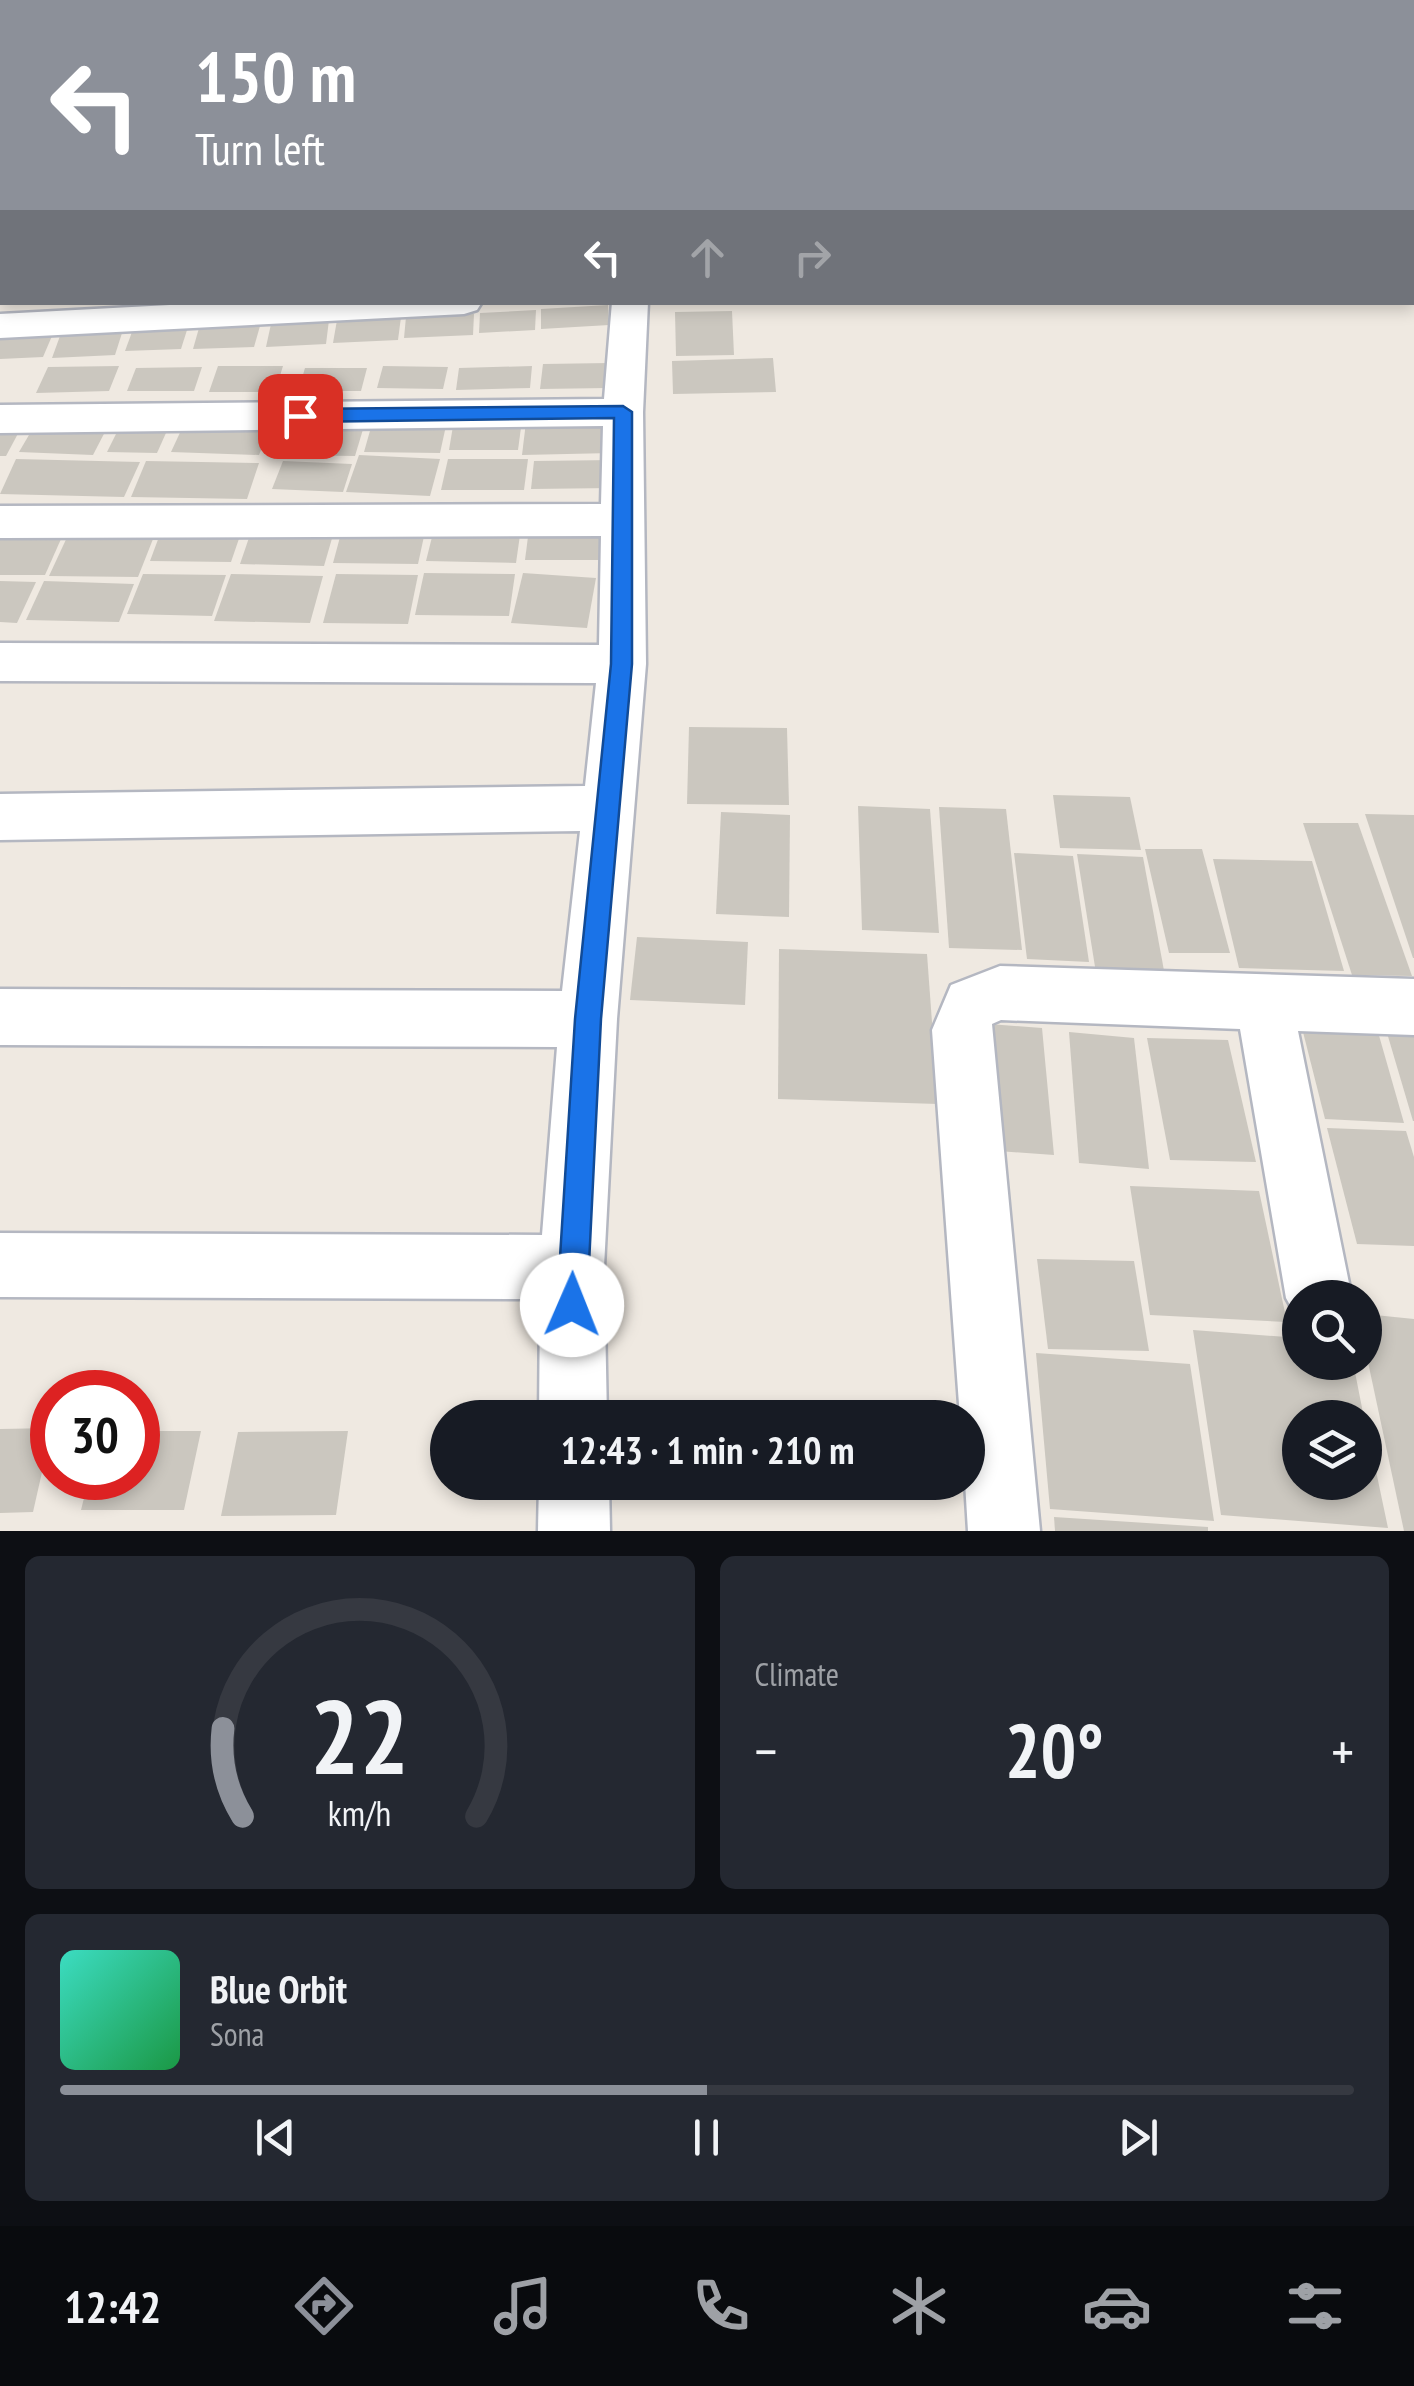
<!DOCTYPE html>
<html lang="en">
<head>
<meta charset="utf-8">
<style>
  body { margin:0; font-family:"PT Sans Narrow",sans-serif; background:#242831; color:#f1f3f6; height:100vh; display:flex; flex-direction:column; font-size:38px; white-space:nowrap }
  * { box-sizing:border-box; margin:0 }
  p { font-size:32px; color:#9ea1a6 }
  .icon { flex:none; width:55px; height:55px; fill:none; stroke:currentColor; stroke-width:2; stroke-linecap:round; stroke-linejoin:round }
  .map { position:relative; height:1531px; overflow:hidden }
  .sheet { display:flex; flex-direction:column; gap:25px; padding:25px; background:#0d0f14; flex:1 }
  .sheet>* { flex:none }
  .hud { position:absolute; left:0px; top:0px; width:1415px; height:305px; box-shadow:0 5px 15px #0003; background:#8c9099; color:#fff; overflow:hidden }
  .controls { position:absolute; left:1282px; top:1280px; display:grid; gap:20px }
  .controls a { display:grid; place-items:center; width:100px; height:100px; border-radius:50%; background:#171b24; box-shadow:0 5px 15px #0003; font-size:50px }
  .speed { position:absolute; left:30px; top:1370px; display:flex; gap:20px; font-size:50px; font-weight:700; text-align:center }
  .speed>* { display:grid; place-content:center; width:130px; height:130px; border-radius:50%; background:#171b24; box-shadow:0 5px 15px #0003; line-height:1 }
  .speed .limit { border:15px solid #d22; background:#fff; color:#111 }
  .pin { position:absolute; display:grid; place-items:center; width:85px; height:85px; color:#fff; margin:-42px; border-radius:20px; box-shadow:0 5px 15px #0006 }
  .me { position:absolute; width:110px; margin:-55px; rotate:1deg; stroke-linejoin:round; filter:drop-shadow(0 0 8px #0008) }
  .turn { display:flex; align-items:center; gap:35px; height:210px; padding:0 30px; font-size:45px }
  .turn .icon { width:130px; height:130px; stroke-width:2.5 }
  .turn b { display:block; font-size:70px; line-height:85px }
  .lanes { display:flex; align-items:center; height:95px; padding:0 30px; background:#0003; justify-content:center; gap:50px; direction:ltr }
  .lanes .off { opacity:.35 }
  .big { font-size:75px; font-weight:600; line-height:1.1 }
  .sheet .tile { flex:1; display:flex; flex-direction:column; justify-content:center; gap:15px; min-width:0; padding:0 35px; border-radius:15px; background:#242831 }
  .sheet .dial { align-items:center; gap:0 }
  .dial svg { height:260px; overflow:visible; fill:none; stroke:#363941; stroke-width:7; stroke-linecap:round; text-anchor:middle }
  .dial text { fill:#f1f3f6; stroke:none }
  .song { display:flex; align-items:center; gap:30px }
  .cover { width:120px; height:120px; border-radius:15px; background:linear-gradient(135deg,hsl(170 70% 55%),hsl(140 70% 35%)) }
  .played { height:10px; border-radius:5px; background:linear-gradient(90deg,#8c9099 50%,#363941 50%) }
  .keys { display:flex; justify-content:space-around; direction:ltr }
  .heat { display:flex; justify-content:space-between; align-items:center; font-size:55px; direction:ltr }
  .sheet .tiles { flex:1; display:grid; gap:25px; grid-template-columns:1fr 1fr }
  .tile:last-child { grid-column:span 2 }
  .trip { position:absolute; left:430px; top:1400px; width:555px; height:100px; border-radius:50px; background:#171b24; box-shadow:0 5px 15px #0003; font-weight:600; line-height:100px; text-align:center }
  .menu { display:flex; height:160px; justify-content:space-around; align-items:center; background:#090b0e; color:#9ea1a6 }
  .menu .icon { width:70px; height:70px }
  .menu .current { color:#8c9099 }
  .menu b { font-size:45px; color:#f1f3f6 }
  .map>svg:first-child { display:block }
  .building { fill:#cbc7bf }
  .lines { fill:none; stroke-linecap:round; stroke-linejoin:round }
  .minor-casing { stroke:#b4b7c1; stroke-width:5 }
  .minor { fill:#fff; fill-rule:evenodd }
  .route { fill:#1a73e8; stroke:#114b97; stroke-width:2.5 }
</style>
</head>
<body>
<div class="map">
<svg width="1414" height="1531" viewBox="0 0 1414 1531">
  <rect width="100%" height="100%" fill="#efe9e1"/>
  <!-- building -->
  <g class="building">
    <path d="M608,305L609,325L541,329V309Z"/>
    <path d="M536,310L535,330L479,333L480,313Z"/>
    <path d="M732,311L734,355L676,356L675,312Z"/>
    <path d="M474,314L473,335L404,338L406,317Z"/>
    <path d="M401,317L398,340L333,343L337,320Z"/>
    <path d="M329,320L326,344L266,347L271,324Z"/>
    <path d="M260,326L254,347L193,349L199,328Z"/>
    <path d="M187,330L181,349L125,351L132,332Z"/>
    <path d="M122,333L115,355L52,358L60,336Z"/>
    <path d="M52,336L43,357L0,359V338Z"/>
    <path d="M773,358L776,392L673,394L672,361Z"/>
    <path d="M609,363L607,388L540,389L543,364Z"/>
    <path d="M119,366L109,391L36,393L48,367Z"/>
    <path d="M218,366H283L275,392H209Z"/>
    <path d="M383,366L448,367L443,389L377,388Z"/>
    <path d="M532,366L530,388L456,390L459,368Z"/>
    <path d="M202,367L194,391H127L136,368Z"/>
    <path d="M305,368H367L361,391H298Z"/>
    <path d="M373,420L447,421L440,453L364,452Z"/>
    <path d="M454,420H522L518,450H449Z"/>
    <path d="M613,421L612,453L522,455L526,422Z"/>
    <path d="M122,422L170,424L157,453L107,452Z"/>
    <path d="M36,423L108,426L93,455L19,452Z"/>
    <path d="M184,424L270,427L259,455L171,452Z"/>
    <path d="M288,425L364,426L355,456L279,455Z"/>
    <path d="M0,428H21L6,456H0Z"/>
    <path d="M359,455L440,459L430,496L346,492Z"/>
    <path d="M16,459L140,462L124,497L0,494Z"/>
    <path d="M448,459H528L524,490H441Z"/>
    <path d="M614,460L613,488L531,489L534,461Z"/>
    <path d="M146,461L259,463L247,499L131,497Z"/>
    <path d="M283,461L352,464L343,492L272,489Z"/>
    <path d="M435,525L521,528L516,563L426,561Z"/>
    <path d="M163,526L243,527L231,562L150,561Z"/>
    <path d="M253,526L335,528L324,566L240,564Z"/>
    <path d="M343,526L426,527L418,564L333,563Z"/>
    <path d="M529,529L614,530L611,560H525Z"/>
    <path d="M0,530H65L45,575H0Z"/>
    <path d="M69,533L155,534L138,577L49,576Z"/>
    <path d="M424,573L515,574L509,616L415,615Z"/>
    <path d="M523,573L596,578L587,628L511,623Z"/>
    <path d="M143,574L226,575L212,616L127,614Z"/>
    <path d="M231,574L323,576L310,623L214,621Z"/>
    <path d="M336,574L418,575L408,624L323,623Z"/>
    <path d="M0,581L36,582L17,623L0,622Z"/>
    <path d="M44,581L134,584L119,622L26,620Z"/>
    <path d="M689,727L787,728L789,805L687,804Z"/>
    <path d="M1053,795L1130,797L1141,850L1060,848Z"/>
    <path d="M858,806L930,809L939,933L862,930Z"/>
    <path d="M939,807L1006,809L1022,950L949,948Z"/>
    <path d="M721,812L790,815L789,917L716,914Z"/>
    <path d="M1365,814L1414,815V958H1413Z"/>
    <path d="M1303,823H1358L1412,976L1352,975Z"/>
    <path d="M1145,849H1202L1230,953H1169Z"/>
    <path d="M1014,853L1073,856L1089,962L1027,959Z"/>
    <path d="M1077,854L1143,857L1165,976L1096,973Z"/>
    <path d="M1213,859L1312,861L1344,971L1239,968Z"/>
    <path d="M637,937L748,942L745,1005L630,1000Z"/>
    <path d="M779,949L927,954L938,1104L778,1099Z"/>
    <path d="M989,1024L1042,1028L1054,1155L998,1151Z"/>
    <path d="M1302,1028L1378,1032L1404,1123L1325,1119Z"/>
    <path d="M1069,1032L1134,1038L1149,1169L1079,1163Z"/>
    <path d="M1387,1033L1414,1034V1121H1413Z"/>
    <path d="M1147,1038L1228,1040L1256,1162L1170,1160Z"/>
    <path d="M1327,1128L1406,1131L1414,1157V1246L1357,1244Z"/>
    <path d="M1130,1186L1259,1191L1287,1322L1150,1315Z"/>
    <path d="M1037,1259L1134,1261L1149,1351L1048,1349Z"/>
    <path d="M1365,1314L1414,1319V1531H1404L1365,1348Z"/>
    <path d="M1193,1330L1300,1338V1362H1353L1364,1418H1300V1482H1365L1367,1428L1388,1528L1221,1515Z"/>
    <path d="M1036,1353L1190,1364L1214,1521L1050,1509Z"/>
    <path d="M52,1428L33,1512L0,1513V1429Z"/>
    <path d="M138,1431H201L184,1510H81L89,1478H138Z"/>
    <path d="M348,1431L336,1515L221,1516L238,1432Z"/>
    <path d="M1054,1517L1208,1527V1531H1055Z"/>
  </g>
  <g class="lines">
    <!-- minor casing -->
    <g class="minor-casing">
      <g id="minor">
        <path d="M226,302H482L477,310L464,314L0,338V314Z"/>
        <path d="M612,302H648L643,412L646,664L617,1019L604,1267L607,1418H539L540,1299L0,1297V1233L542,1235L557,1047L0,1045V989L562,991L580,831L0,840V794L585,786L596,683L0,681V643L599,645L601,536L0,538V506L601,504L603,426L0,433V405L604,399Z"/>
        <path d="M1000,966L1414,979V1035L1298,1031L1352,1298H1300V1323L1286,1298L1240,1029L1001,1020L992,1024L1040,1531H968L965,1482L968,1418H960L932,1030L951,985Z"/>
        <path d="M539,1482H609L610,1531H538Z"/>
      </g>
    </g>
    <!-- minor -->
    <use href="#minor" class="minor"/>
  </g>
  <!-- route -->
  <path class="route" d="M623,406L632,412V664L601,1019L587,1305L583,1315L572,1320L562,1315L557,1305L575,1019L611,664L614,418L300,422L291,416L300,409Z"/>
</svg>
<div class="controls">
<a><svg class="icon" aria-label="search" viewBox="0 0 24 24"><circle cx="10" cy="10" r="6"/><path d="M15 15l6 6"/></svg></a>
<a><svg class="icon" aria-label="layers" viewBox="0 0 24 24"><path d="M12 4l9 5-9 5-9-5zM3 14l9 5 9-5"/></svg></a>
</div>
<div class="speed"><div class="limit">30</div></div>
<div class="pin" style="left:300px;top:416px;background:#d93025"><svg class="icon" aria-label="arrive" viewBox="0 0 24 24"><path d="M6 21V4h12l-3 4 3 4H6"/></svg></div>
<svg class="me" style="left:572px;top:1305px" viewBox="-20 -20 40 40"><circle r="19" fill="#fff"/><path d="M0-13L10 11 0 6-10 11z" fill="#1a73e8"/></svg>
<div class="trip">12:43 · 1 min · 210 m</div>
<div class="hud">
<div class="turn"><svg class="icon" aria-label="left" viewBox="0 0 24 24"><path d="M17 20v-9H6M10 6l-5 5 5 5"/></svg><div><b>150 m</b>Turn left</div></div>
<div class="lanes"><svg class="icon" aria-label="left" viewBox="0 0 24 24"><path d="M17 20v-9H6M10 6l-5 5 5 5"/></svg><svg class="icon off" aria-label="ahead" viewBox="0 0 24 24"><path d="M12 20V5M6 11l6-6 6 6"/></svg><svg class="icon off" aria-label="right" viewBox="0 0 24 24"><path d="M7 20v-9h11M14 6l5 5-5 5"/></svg></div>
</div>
</div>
<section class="sheet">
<div class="tiles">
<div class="tile dial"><svg viewBox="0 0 100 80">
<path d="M14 69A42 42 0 1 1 86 69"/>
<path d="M14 69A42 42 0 0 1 8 42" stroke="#8c9099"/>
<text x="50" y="56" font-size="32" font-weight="700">22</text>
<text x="50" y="72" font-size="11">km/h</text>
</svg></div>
<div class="tile"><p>Climate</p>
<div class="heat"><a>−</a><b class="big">20°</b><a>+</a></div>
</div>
<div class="tile">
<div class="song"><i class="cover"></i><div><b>Blue Orbit</b><p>Sona</p></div></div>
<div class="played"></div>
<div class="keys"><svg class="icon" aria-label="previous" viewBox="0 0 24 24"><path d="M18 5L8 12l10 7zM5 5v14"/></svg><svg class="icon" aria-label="pause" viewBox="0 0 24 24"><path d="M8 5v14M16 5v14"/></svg><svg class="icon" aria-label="next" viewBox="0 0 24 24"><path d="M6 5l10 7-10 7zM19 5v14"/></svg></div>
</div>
</div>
</section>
<nav class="menu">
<b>12:42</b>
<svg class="icon current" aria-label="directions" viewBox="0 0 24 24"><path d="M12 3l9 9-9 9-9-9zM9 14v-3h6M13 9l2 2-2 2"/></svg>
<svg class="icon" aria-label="music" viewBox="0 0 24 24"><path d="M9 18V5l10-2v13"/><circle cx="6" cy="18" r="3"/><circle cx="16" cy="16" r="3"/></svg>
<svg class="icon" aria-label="phone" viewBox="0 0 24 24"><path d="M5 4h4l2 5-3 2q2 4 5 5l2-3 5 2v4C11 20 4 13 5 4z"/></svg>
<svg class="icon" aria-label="climate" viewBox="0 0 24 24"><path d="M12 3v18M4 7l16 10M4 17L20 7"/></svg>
<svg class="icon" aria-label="car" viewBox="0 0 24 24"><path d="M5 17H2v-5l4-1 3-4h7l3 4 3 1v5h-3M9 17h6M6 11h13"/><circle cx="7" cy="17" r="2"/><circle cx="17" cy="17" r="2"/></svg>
<svg class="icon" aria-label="filters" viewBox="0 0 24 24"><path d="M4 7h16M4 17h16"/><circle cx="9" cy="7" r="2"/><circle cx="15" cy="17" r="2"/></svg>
</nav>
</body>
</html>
